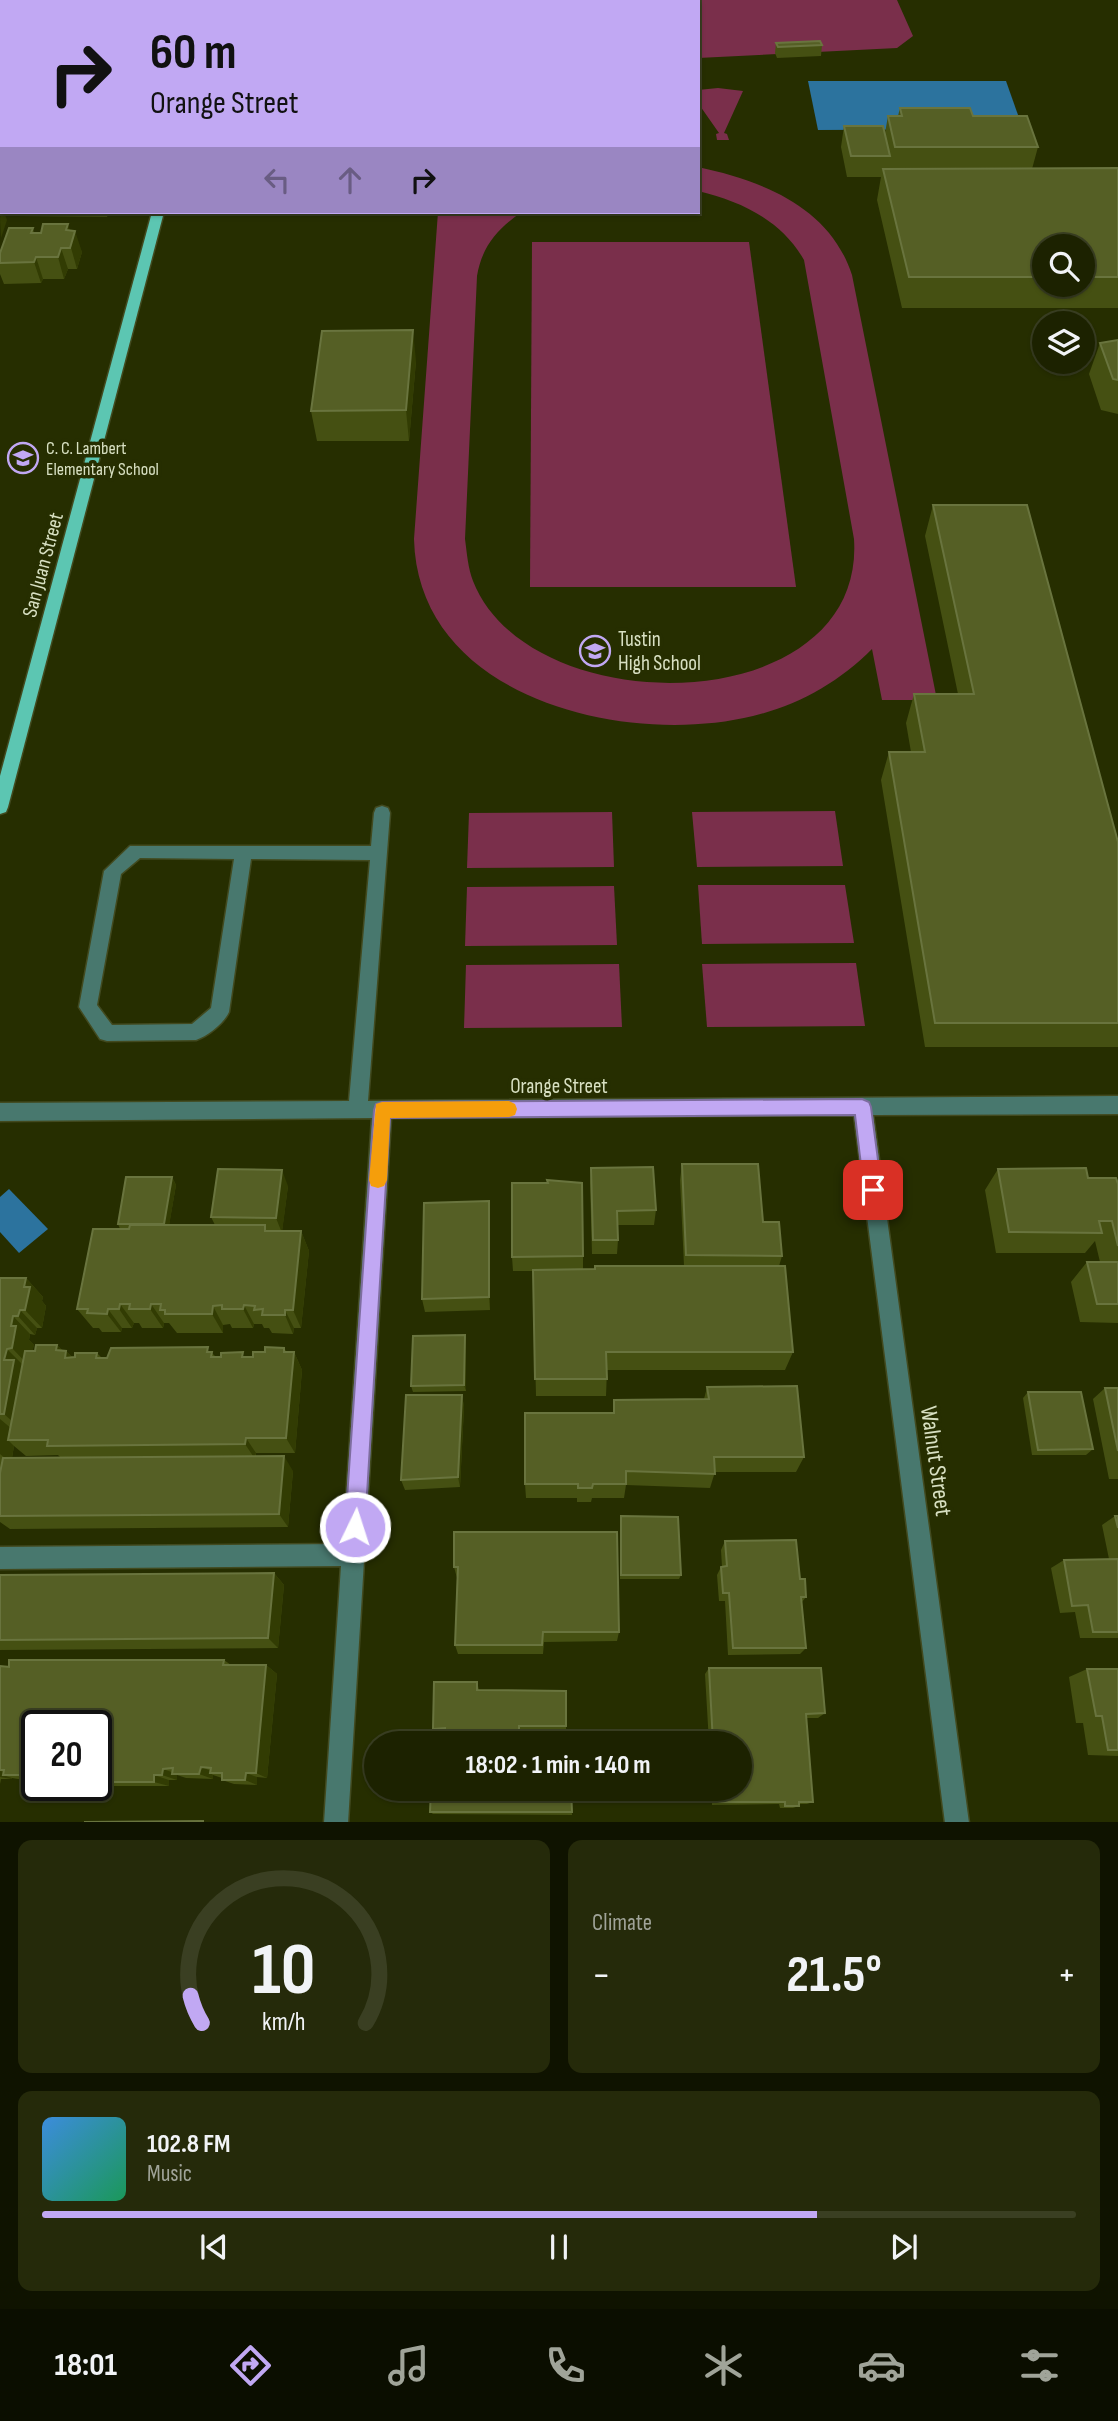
<!DOCTYPE html>
<html lang="en">
<head>
<meta charset="utf-8">
<style>
  body { margin:0; font-family:"Sofia Sans Condensed",sans-serif; background:#252a0a; color:#f1f3f6; height:100vh; display:flex; flex-direction:column; font-size:26px; white-space:nowrap }
  * { box-sizing:border-box; margin:0 }
  p { font-size:23px; color:#a0a499 }
  .icon { flex:none; width:38px; height:38px; fill:none; stroke:currentColor; stroke-width:2; stroke-linecap:round; stroke-linejoin:round }
  .map { position:relative; height:1822px; overflow:hidden }
  .drawer { display:flex; flex-direction:column; gap:18px; padding:18px; background:#0f1300; flex:1 }
  .drawer>* { flex:none }
  .hud { position:absolute; left:0px; top:0px; width:700px; height:214px; box-shadow:0 2px 5px #0004,0 0 0 2px #3a3f22; background:#c1a8f3; color:#111; overflow:hidden }
  .controls { position:absolute; left:1032px; top:234px; display:grid; gap:14px }
  .controls a { display:grid; place-items:center; width:63px; height:63px; border-radius:50%; background:#1c2200; box-shadow:0 2px 5px #0004,0 0 0 2px #3a3f22; font-size:35px }
  .speed { position:absolute; left:21px; top:1710px; display:flex; gap:14px; font-size:35px; font-weight:700; text-align:center }
  .speed>* { display:grid; place-content:center; width:91px; height:91px; border-radius:50%; background:#1c2200; box-shadow:0 2px 5px #0004,0 0 0 2px #3a3f22; line-height:1 }
  .speed .limit { border:4px solid #111; border-radius:10px; background:#fff; color:#111 }
  .pin { position:absolute; display:grid; place-items:center; width:60px; height:60px; color:#fff; margin:-30px; border-radius:14px; box-shadow:0 4px 10px #0006 }
  .me { position:absolute; width:77px; margin:-38px; rotate:4deg; stroke-linejoin:round; filter:drop-shadow(0 0 5px #0008) }
  .turn { display:flex; align-items:center; gap:24px; height:147px; padding:0 35px; font-size:32px }
  .turn .icon { width:91px; height:91px; stroke-width:2.5 }
  .turn b { display:block; font-size:49px; line-height:60px }
  .lanes { display:flex; align-items:center; height:66px; padding:0 35px; background:#0003; justify-content:center; gap:35px; direction:ltr }
  .lanes .off { opacity:.35 }
  .big { font-size:52px; font-weight:700; line-height:1.1 }
  .drawer .widget { flex:1; display:flex; flex-direction:column; justify-content:center; gap:10px; min-width:0; padding:0 24px; border-radius:14px; background:#252a0a }
  .drawer .dial { align-items:center; gap:0 }
  .dial svg { height:182px; overflow:visible; fill:none; stroke:#3a3f22; stroke-width:7; stroke-linecap:round; text-anchor:middle }
  .dial text { fill:#f1f3f6; stroke:none }
  .song { display:flex; align-items:center; gap:21px }
  .cover { width:84px; height:84px; border-radius:10px; background:linear-gradient(135deg,hsl(210 70% 55%),hsl(150 70% 35%)) }
  .played { height:7px; border-radius:4px; background:linear-gradient(90deg,#c1a8f3 75%,#3a3f22 75%) }
  .keys { display:flex; justify-content:space-around; direction:ltr }
  .heat { display:flex; justify-content:space-between; align-items:center; font-size:38px; direction:ltr }
  .drawer .tiles { flex:1; display:grid; gap:18px; grid-template-columns:1fr 1fr }
  .widget:last-child { grid-column:span 2 }
  .trip { position:absolute; left:364px; top:1731px; width:388px; height:70px; border-radius:35px; background:#1c2200; box-shadow:0 2px 5px #0004,0 0 0 2px #3a3f22; font-weight:700; line-height:70px; text-align:center }
  .menu { display:flex; height:112px; justify-content:space-around; align-items:center; background:#0b0e00; color:#a0a499 }
  .menu .icon { width:49px; height:49px }
  .menu .active { color:#c1a8f3 }
  .menu b { font-size:32px; color:#f1f3f6 }
  .map>svg:first-child { display:block }
  .green { fill:#7a2f4b }
  .water { fill:#2c739e }
  .lines { fill:none; stroke-linecap:round; stroke-linejoin:round }
  .minor-casing { stroke:#424a1f; stroke-width:3 }
  .major-casing { stroke:#424a1f; stroke-width:3 }
  .minor { fill:#48786e; fill-rule:evenodd }
  .major { fill:#5cc6b2; fill-rule:evenodd }
  .wall { fill:#455012; fill-rule:evenodd }
  .shaded-wall { fill:#323c03 }
  .building { fill:#555f25; stroke:#69743e; stroke-width:2 }
  .route { fill:#c1a8f3; stroke:#7d6d9e; stroke-width:2 }
  .slow { fill:#f59e0b }
  .labels { text-anchor:middle; dominant-baseline:central; stroke-width:7; stroke-linejoin:round; paint-order:stroke }
  .far-poi-label { font-size:18px; fill:#d8e0c2; stroke:#262e00; text-anchor:start }
  .street-label { font-size:21px; fill:#d8e0c2; stroke:#262e00 }
  .poi-label { font-size:21px; fill:#d8e0c2; stroke:#262e00; text-anchor:start }
  .near-street-label { font-size:24px; fill:#d8e0c2; stroke:#262e00 }
</style>
</head>
<body>
<div class="map">
<svg width="1118" height="1823" viewBox="0 0 1118 1823">
  <rect width="100%" height="100%" fill="#262e00"/>
  <!-- green -->
  <g class="green">
    <path d="M533,0H897L913,36L897,48L698,58V2Z"/>
    <path d="M718,88L743,91L724,133L727,134L729,140H717L716,134L719,133L698,103V90Z"/>
    <path d="M698,167C763,181 830,207 852,275L937,700H882L872,649C839,682 799,705 753,716C626,747 418,699 414,539L438,212H522C498,228 482,246 477,276L465,539C467,554 468,568 473,581C530,726 866,720 854,539L804,260C782,221 741,201 698,191Z"/>
    <path d="M532,242H749L796,587H530Z"/>
    <path d="M835,811L843,866L697,867L692,812Z"/>
    <path d="M612,812L614,867L467,868L469,813Z"/>
    <path d="M698,885H845L854,943L702,944Z"/>
    <path d="M614,886L617,945L465,946L467,887Z"/>
    <path d="M856,963L865,1026L707,1027L702,964Z"/>
    <path d="M619,964L622,1027L464,1028L466,965Z"/>
  </g>
  <!-- water -->
  <g class="water">
    <path d="M808,81H1006L1023,129L818,130Z"/>
    <path d="M9,1189L48,1229L19,1253L0,1232V1197Z"/>
  </g>
  <g class="lines">
    <!-- minor casing -->
    <g class="minor-casing">
      <path id="minor" d="M382,806L388,808L390,813L368,1101L1118,1096V1114L873,1115L969,1823H945L854,1115L391,1118L348,1823H324L341,1566L0,1569V1547L343,1544L372,1118L0,1121V1103L349,1101L370,860L251,859L229,1012C224,1023 208,1036 196,1040L107,1041L100,1039L79,1007L104,871L130,846H371L374,813L376,808ZM140,858L234,859L211,1008L192,1024L112,1025L97,1005L121,874Z"/>
    </g>
    <!-- major casing -->
    <g class="major-casing">
      <g id="major">
        <rect x="209" y="0" width="10" height="2"/>
        <path d="M152,212H164L8,807L6,812L0,814V776Z"/>
      </g>
    </g>
    <!-- minor -->
    <use href="#minor" class="minor"/>
    <!-- major -->
    <use href="#major" class="major"/>
  </g>
  <!-- wall -->
  <g class="wall">
    <path d="M0,0H157V2H2V20L0,25Z"/>
    <path d="M2,37V129H0V39Z"/>
    <path d="M776,43L822,45L821,56L777,58L775,53Z"/>
    <path d="M900,108L973,116L1038,147L1032,169L1118,168V308H902L877,200L881,177H847L841,147L844,126L885,133L888,116H898ZM1045,247H1083V285H1045Z"/>
    <path d="M0,145H2V181L0,176Z"/>
    <path d="M14,212H109L107,217L16,216Z"/>
    <path d="M33,228L34,233L70,231L82,252L77,269H68L64,279H43L41,283L4,284L0,274V253Z"/>
    <path d="M1118,340V414L1101,410L1089,374L1100,343Z"/>
    <path d="M416,361L409,441H317L311,411Z"/>
    <path d="M933,505L1118,842V1047H925L881,780L889,752H911L906,723L914,694H958L925,536Z"/>
    <path d="M682,1164L763,1222L782,1256L779,1266L793,1352L785,1370H607L606,1396H536L533,1271H513L512,1257L583,1256V1269L684,1266L680,1180Z"/>
    <path d="M591,1168L656,1210L654,1225H618V1240L617,1254H592L590,1183Z"/>
    <path d="M998,1169L1088,1178L1118,1184V1323L1080,1322L1071,1282L1087,1262H1100L1095,1241L1085,1253H996L985,1190Z"/>
    <path d="M172,1177L176,1185L169,1225H215L211,1217L288,1186L282,1231H301L309,1251L301,1328H294L293,1334L272,1333L269,1328H264L262,1324H254L253,1328H232L230,1324L223,1325V1333H177L169,1323H164L163,1328H142L139,1323H134L132,1328H122L121,1332H102L99,1328H93L77,1309L120,1229L118,1224Z"/>
    <path d="M489,1201L490,1216V1310L425,1312L422,1299Z"/>
    <path d="M0,1278H26L43,1297L42,1301L46,1306L42,1328H37L35,1335L30,1334L29,1340L34,1345L32,1351L57,1345L63,1351H66L72,1357L97,1353L102,1358L211,1352L216,1357H253L265,1352L284,1348L287,1352H294L302,1370L295,1453H256V1457L293,1471L288,1527L10,1529L0,1522ZM14,1446L26,1456L58,1455L61,1458H12Z"/>
    <path d="M465,1335L466,1341V1391L413,1392L411,1386Z"/>
    <path d="M707,1387L804,1457L796,1472H715L710,1488L626,1485L624,1498H592L591,1502H577V1498H526L525,1484L613,1413L614,1400L704,1399Z"/>
    <path d="M1105,1388H1118V1479H1109L1093,1399Z"/>
    <path d="M1028,1392L1093,1449L1086,1455H1032L1023,1398Z"/>
    <path d="M462,1395L464,1407L460,1487L405,1490L401,1480Z"/>
    <path d="M621,1516L681,1575L679,1579H620Z"/>
    <path d="M1115,1516H1118V1638H1080L1075,1612L1060,1613L1051,1568L1064,1560L1109,1559L1102,1525Z"/>
    <path d="M454,1532L619,1632L617,1641L544,1642L543,1654H458L455,1645L457,1578L454,1567Z"/>
    <path d="M725,1541L800,1579L806,1597L802,1602L806,1648L800,1654L728,1655L725,1601H719L717,1575L721,1567H722L721,1550Z"/>
    <path d="M274,1573L284,1585L278,1648L0,1650V1575Z"/>
    <path d="M224,1660L231,1665H266L277,1674L267,1778L257,1777V1785L234,1784L222,1780V1778L213,1775V1779L186,1778L177,1775V1780H169V1786H66L62,1785H96V1726H37V1780H24L12,1778L11,1779H1L0,1784V1666Z"/>
    <path d="M709,1668L825,1713L818,1718H806L813,1802L807,1804H799V1806L793,1808H780L779,1804L712,1805V1788H740V1743H709L705,1674Z"/>
    <path d="M1087,1669H1118V1756L1088,1755L1083,1723H1076L1069,1677Z"/>
    <path d="M477,1682L479,1690L566,1691V1731L436,1733L433,1729Z"/>
    <path d="M571,1788L572,1815L433,1814L430,1812Z"/>
  </g>
  <!-- shaded-wall -->
  <g class="shaded-wall">
    <path d="M59,0H75L76,2H60Z"/>
    <rect x="136" y="0" width="21" height="2"/>
    <path d="M0,8L2,13V20L0,25Z"/>
    <path d="M2,212H4L7,220L1,238L0,218Z"/>
    <path d="M68,224L73,240L75,231L82,252L77,269L66,230Z"/>
    <path d="M61,248L68,269L64,279L58,257Z"/>
    <path d="M36,257L43,279L41,283L34,262Z"/>
    <path d="M413,330L416,361L409,441L406,410Z"/>
    <path d="M282,1170L288,1186L282,1233L276,1218Z"/>
    <path d="M172,1177L176,1185L168,1232L164,1224Z"/>
    <path d="M489,1201L490,1216V1310L489,1297Z"/>
    <path d="M301,1231L309,1251L301,1328L293,1310Z"/>
    <path d="M26,1278L43,1297L42,1301L46,1306L42,1328L25,1310L24,1287Z"/>
    <path d="M120,1304L134,1323L132,1328L119,1309Z"/>
    <path d="M151,1304L164,1323L163,1328L150,1309Z"/>
    <path d="M244,1305L254,1324L253,1328L243,1309Z"/>
    <path d="M213,1306L223,1325V1333L212,1314Z"/>
    <path d="M108,1309L122,1328L121,1332L107,1314Z"/>
    <path d="M20,1310L37,1328L35,1335L18,1316Z"/>
    <path d="M285,1310L294,1328L293,1334L285,1315Z"/>
    <path d="M13,1316L30,1334L29,1340L34,1345L29,1366L12,1348L11,1326Z"/>
    <path d="M465,1335L466,1341V1391L464,1385Z"/>
    <path d="M57,1345L65,1354L66,1351L82,1369L81,1375L56,1350Z"/>
    <path d="M284,1348L293,1364L294,1352L302,1370L295,1453L286,1438Z"/>
    <path d="M7,1349L24,1366L22,1430L4,1414V1360Z"/>
    <path d="M462,1395L464,1407L460,1487L458,1477Z"/>
    <path d="M0,1419L12,1429L8,1440L14,1446L11,1463L0,1454Z"/>
    <path d="M246,1438L256,1453L255,1459L245,1444Z"/>
    <path d="M284,1456L293,1471L288,1527L279,1514Z"/>
    <path d="M274,1573L284,1585L278,1648L268,1638Z"/>
    <path d="M266,1665L277,1674L267,1778L256,1773Z"/>
    <path d="M201,1767L214,1772L210,1773L213,1775V1779L199,1774Z"/>
    <path d="M29,1769L37,1771V1777L28,1775Z"/>
    <path d="M163,1769L177,1774H172L177,1775V1780L162,1775Z"/>
    <path d="M0,1771L13,1774L3,1775L12,1778L11,1779L0,1777Z"/>
    <path d="M246,1773L257,1777V1785L245,1780Z"/>
    <path d="M154,1775L169,1780V1786L154,1782Z"/>
  </g>
  <!-- building -->
  <g class="building">
    <path d="M1,37H2V80H0V39Z"/>
    <path d="M820,41L822,45L778,47L776,43Z"/>
    <path d="M900,108H970L973,116H1027L1038,147H895L888,116H902Z"/>
    <path d="M844,126H883L890,156H851Z"/>
    <path d="M0,145H2V160L0,159Z"/>
    <path d="M1118,168V277H1083V247H1045V277H909L883,169Z"/>
    <path d="M43,224H68L66,230L75,231L70,248H61L58,257H36L34,262L0,263V253L9,228H33L31,233H41Z"/>
    <path d="M413,330L406,410L311,411L322,331Z"/>
    <path d="M1118,340V380L1113,379L1100,343Z"/>
    <path d="M933,505H1027L1118,842V1023H935L889,752H925L914,694H974Z"/>
    <path d="M682,1164H758L763,1222H779L782,1256L686,1255Z"/>
    <path d="M653,1167L656,1210L617,1211L618,1240H593L591,1168Z"/>
    <path d="M1086,1168L1088,1178H1116L1118,1184V1246L1112,1221H1099L1102,1233L1009,1232L998,1169Z"/>
    <path d="M218,1169L282,1170L276,1218L211,1217Z"/>
    <path d="M126,1177H172L164,1224H118Z"/>
    <path d="M547,1180L582,1183L583,1256L512,1257V1183H548Z"/>
    <path d="M489,1201V1297L422,1299L424,1203Z"/>
    <path d="M130,1225H265V1231H301L293,1310H285V1315H262L263,1309L254,1310L255,1306L244,1305L243,1309H222V1305L213,1306L212,1314H165V1310H160L161,1304H151L150,1309H129L130,1304H120L119,1309H108L107,1314L87,1313L88,1309H77L93,1229H129Z"/>
    <path d="M1087,1262H1118V1304H1097Z"/>
    <path d="M595,1266H785L793,1352H606L607,1379H535L533,1270L595,1269Z"/>
    <path d="M0,1278H26L24,1287H30L25,1310H20L18,1316H13L11,1326H16L12,1348L7,1349L4,1360H14L4,1414H0Z"/>
    <path d="M465,1335L464,1385L411,1386L413,1336Z"/>
    <path d="M36,1345H57L56,1350L66,1351L65,1358L75,1357V1353H97L96,1358H107L111,1348L208,1347L207,1352H212L211,1357H221V1353L243,1352L242,1357H253V1352H265V1347L284,1348V1352H294L286,1438H246L245,1444L47,1446L48,1440H8L25,1351H35Z"/>
    <path d="M797,1386L804,1457H714L715,1474L626,1471V1484H593L592,1488H578V1484H525V1413H614V1400L709,1399L707,1387Z"/>
    <path d="M1105,1388H1118V1451Z"/>
    <path d="M1028,1392H1081L1093,1449L1038,1450Z"/>
    <path d="M406,1395H462L458,1477L401,1480Z"/>
    <path d="M284,1456L279,1514L0,1516V1473L3,1458Z"/>
    <path d="M621,1516L678,1517L681,1575H621Z"/>
    <path d="M1115,1516H1118V1528Z"/>
    <path d="M454,1532H617L619,1632H543L542,1645H455L458,1567H454Z"/>
    <path d="M796,1540L800,1579H805L806,1597H801L806,1648H733L729,1593H723L721,1567L727,1566L725,1541Z"/>
    <path d="M1118,1559V1632H1093L1088,1605L1072,1606L1064,1560Z"/>
    <path d="M274,1573L268,1638L0,1640V1575Z"/>
    <path d="M9,1660H224L223,1665H266L256,1773H246L245,1780H222V1773H210L211,1768L201,1767L199,1774H172L173,1768L163,1769L162,1775H154V1782H96V1726H37V1769H29L28,1775H3L4,1770H0V1666L9,1667Z"/>
    <path d="M709,1668H821L825,1713L806,1714L813,1802H799V1806H785V1802H717L716,1788H740V1743H713Z"/>
    <path d="M1087,1669H1118V1750H1108L1102,1716H1096Z"/>
    <path d="M434,1682H477V1690L566,1691V1726H519V1743H445V1728L433,1729Z"/>
    <path d="M431,1788H571L572,1812H430Z"/>
    <path d="M203,1821V1823H85V1822Z"/>
  </g>
  <!-- route -->
  <path class="route" d="M862,1099L869,1102L871,1107L882,1190L880,1196L873,1198L867,1196L864,1190L855,1115L390,1118L365,1527L362,1534L355,1537L348,1534L345,1527L374,1110L376,1104L382,1102Z"/>
  <!-- slow -->
  <path class="slow" d="M509,1101L515,1104L517,1109L515,1115L509,1117L390,1118L387,1180L384,1186L378,1188L371,1186L369,1180L376,1104L382,1102Z"/>
  <!-- icons -->
  <defs>
    <g id="school-ring" transform="scale(1.575)"><circle r="9.5" fill="#262e00" stroke="#c1a8f3" stroke-width="1.5"/><path d="M0-5L7-2L0 1L-7-2ZM-4 1L0 2.5L4 1V4Q0 6-4 4Z" fill="#c1a8f3"/></g>
  </defs>
  <g fill-rule="evenodd">
    <use href="#school-ring" x="23" y="458"/>
    <use href="#school-ring" x="595" y="651"/>
  </g>
  <g class="labels">
    <!-- far-poi labels -->
    <g class="far-poi-label">
      <text x="46" y="448">C. C. Lambert<tspan x="46" dy="21">Elementary School</tspan></text>
    </g>
    <!-- street labels -->
    <g class="street-label">
      <text transform="translate(43 565) rotate(-75)">San Juan Street</text>
      <text x="559" y="1086">Orange Street</text>
    </g>
    <!-- poi labels -->
    <g class="poi-label">
      <text x="618" y="639">Tustin<tspan x="618" dy="24">High School</tspan></text>
    </g>
    <!-- near-street labels -->
    <g class="near-street-label">
      <text transform="translate(936 1461) rotate(82)">Walnut Street</text>
    </g>
  </g>
</svg>
<div class="controls">
<a><svg class="icon" aria-label="search" viewBox="0 0 24 24"><circle cx="10" cy="10" r="6"/><path d="M15 15l6 6"/></svg></a>
<a><svg class="icon" aria-label="layers" viewBox="0 0 24 24"><path d="M12 4l9 5-9 5-9-5zM3 14l9 5 9-5"/></svg></a>
</div>
<div class="speed"><div class="limit">20</div></div>
<div class="pin" style="left:873px;top:1190px;background:#d93025"><svg class="icon" aria-label="arrive" viewBox="0 0 24 24"><path d="M6 21V4h12l-3 4 3 4H6"/></svg></div>
<svg class="me" style="left:355px;top:1527px" viewBox="-20 -20 40 40"><circle r="17" fill="#c1a8f3" stroke="#fff" stroke-width="3"/><path d="M0-11L8 9 0 5-8 9z" fill="#fff"/></svg>
<div class="trip">18:02 · 1 min · 140 m</div>
<div class="hud">
<div class="turn"><svg class="icon" aria-label="right" viewBox="0 0 24 24"><path d="M7 20v-9h11M14 6l5 5-5 5"/></svg><div><b>60 m</b>Orange Street</div></div>
<div class="lanes"><svg class="icon off" aria-label="left" viewBox="0 0 24 24"><path d="M17 20v-9H6M10 6l-5 5 5 5"/></svg><svg class="icon off" aria-label="ahead" viewBox="0 0 24 24"><path d="M12 20V5M6 11l6-6 6 6"/></svg><svg class="icon" aria-label="right" viewBox="0 0 24 24"><path d="M7 20v-9h11M14 6l5 5-5 5"/></svg></div>
</div>
</div>
<section class="drawer">
<div class="tiles">
<div class="widget dial"><svg viewBox="0 0 100 80">
<path d="M14 69A42 42 0 1 1 86 69"/>
<path d="M14 69A42 42 0 0 1 9 57" stroke="#c1a8f3"/>
<text x="50" y="56" font-size="32" font-weight="700">10</text>
<text x="50" y="72" font-size="11">km/h</text>
</svg></div>
<div class="widget"><p>Climate</p>
<div class="heat"><a>−</a><b class="big">21.5°</b><a>+</a></div>
</div>
<div class="widget">
<div class="song"><i class="cover"></i><div><b>102.8 FM</b><p>Music</p></div></div>
<div class="played"></div>
<div class="keys"><svg class="icon" aria-label="previous" viewBox="0 0 24 24"><path d="M18 5L8 12l10 7zM5 5v14"/></svg><svg class="icon" aria-label="pause" viewBox="0 0 24 24"><path d="M8 5v14M16 5v14"/></svg><svg class="icon" aria-label="next" viewBox="0 0 24 24"><path d="M6 5l10 7-10 7zM19 5v14"/></svg></div>
</div>
</div>
</section>
<nav class="menu">
<b>18:01</b>
<svg class="icon active" aria-label="directions" viewBox="0 0 24 24"><path d="M12 3l9 9-9 9-9-9zM9 14v-3h6M13 9l2 2-2 2"/></svg>
<svg class="icon" aria-label="music" viewBox="0 0 24 24"><path d="M9 18V5l10-2v13"/><circle cx="6" cy="18" r="3"/><circle cx="16" cy="16" r="3"/></svg>
<svg class="icon" aria-label="phone" viewBox="0 0 24 24"><path d="M5 4h4l2 5-3 2q2 4 5 5l2-3 5 2v4C11 20 4 13 5 4z"/></svg>
<svg class="icon" aria-label="climate" viewBox="0 0 24 24"><path d="M12 3v18M4 7l16 10M4 17L20 7"/></svg>
<svg class="icon" aria-label="car" viewBox="0 0 24 24"><path d="M5 17H2v-5l4-1 3-4h7l3 4 3 1v5h-3M9 17h6M6 11h13"/><circle cx="7" cy="17" r="2"/><circle cx="17" cy="17" r="2"/></svg>
<svg class="icon" aria-label="filters" viewBox="0 0 24 24"><path d="M4 7h16M4 17h16"/><circle cx="9" cy="7" r="2"/><circle cx="15" cy="17" r="2"/></svg>
</nav>
</body>
</html>
